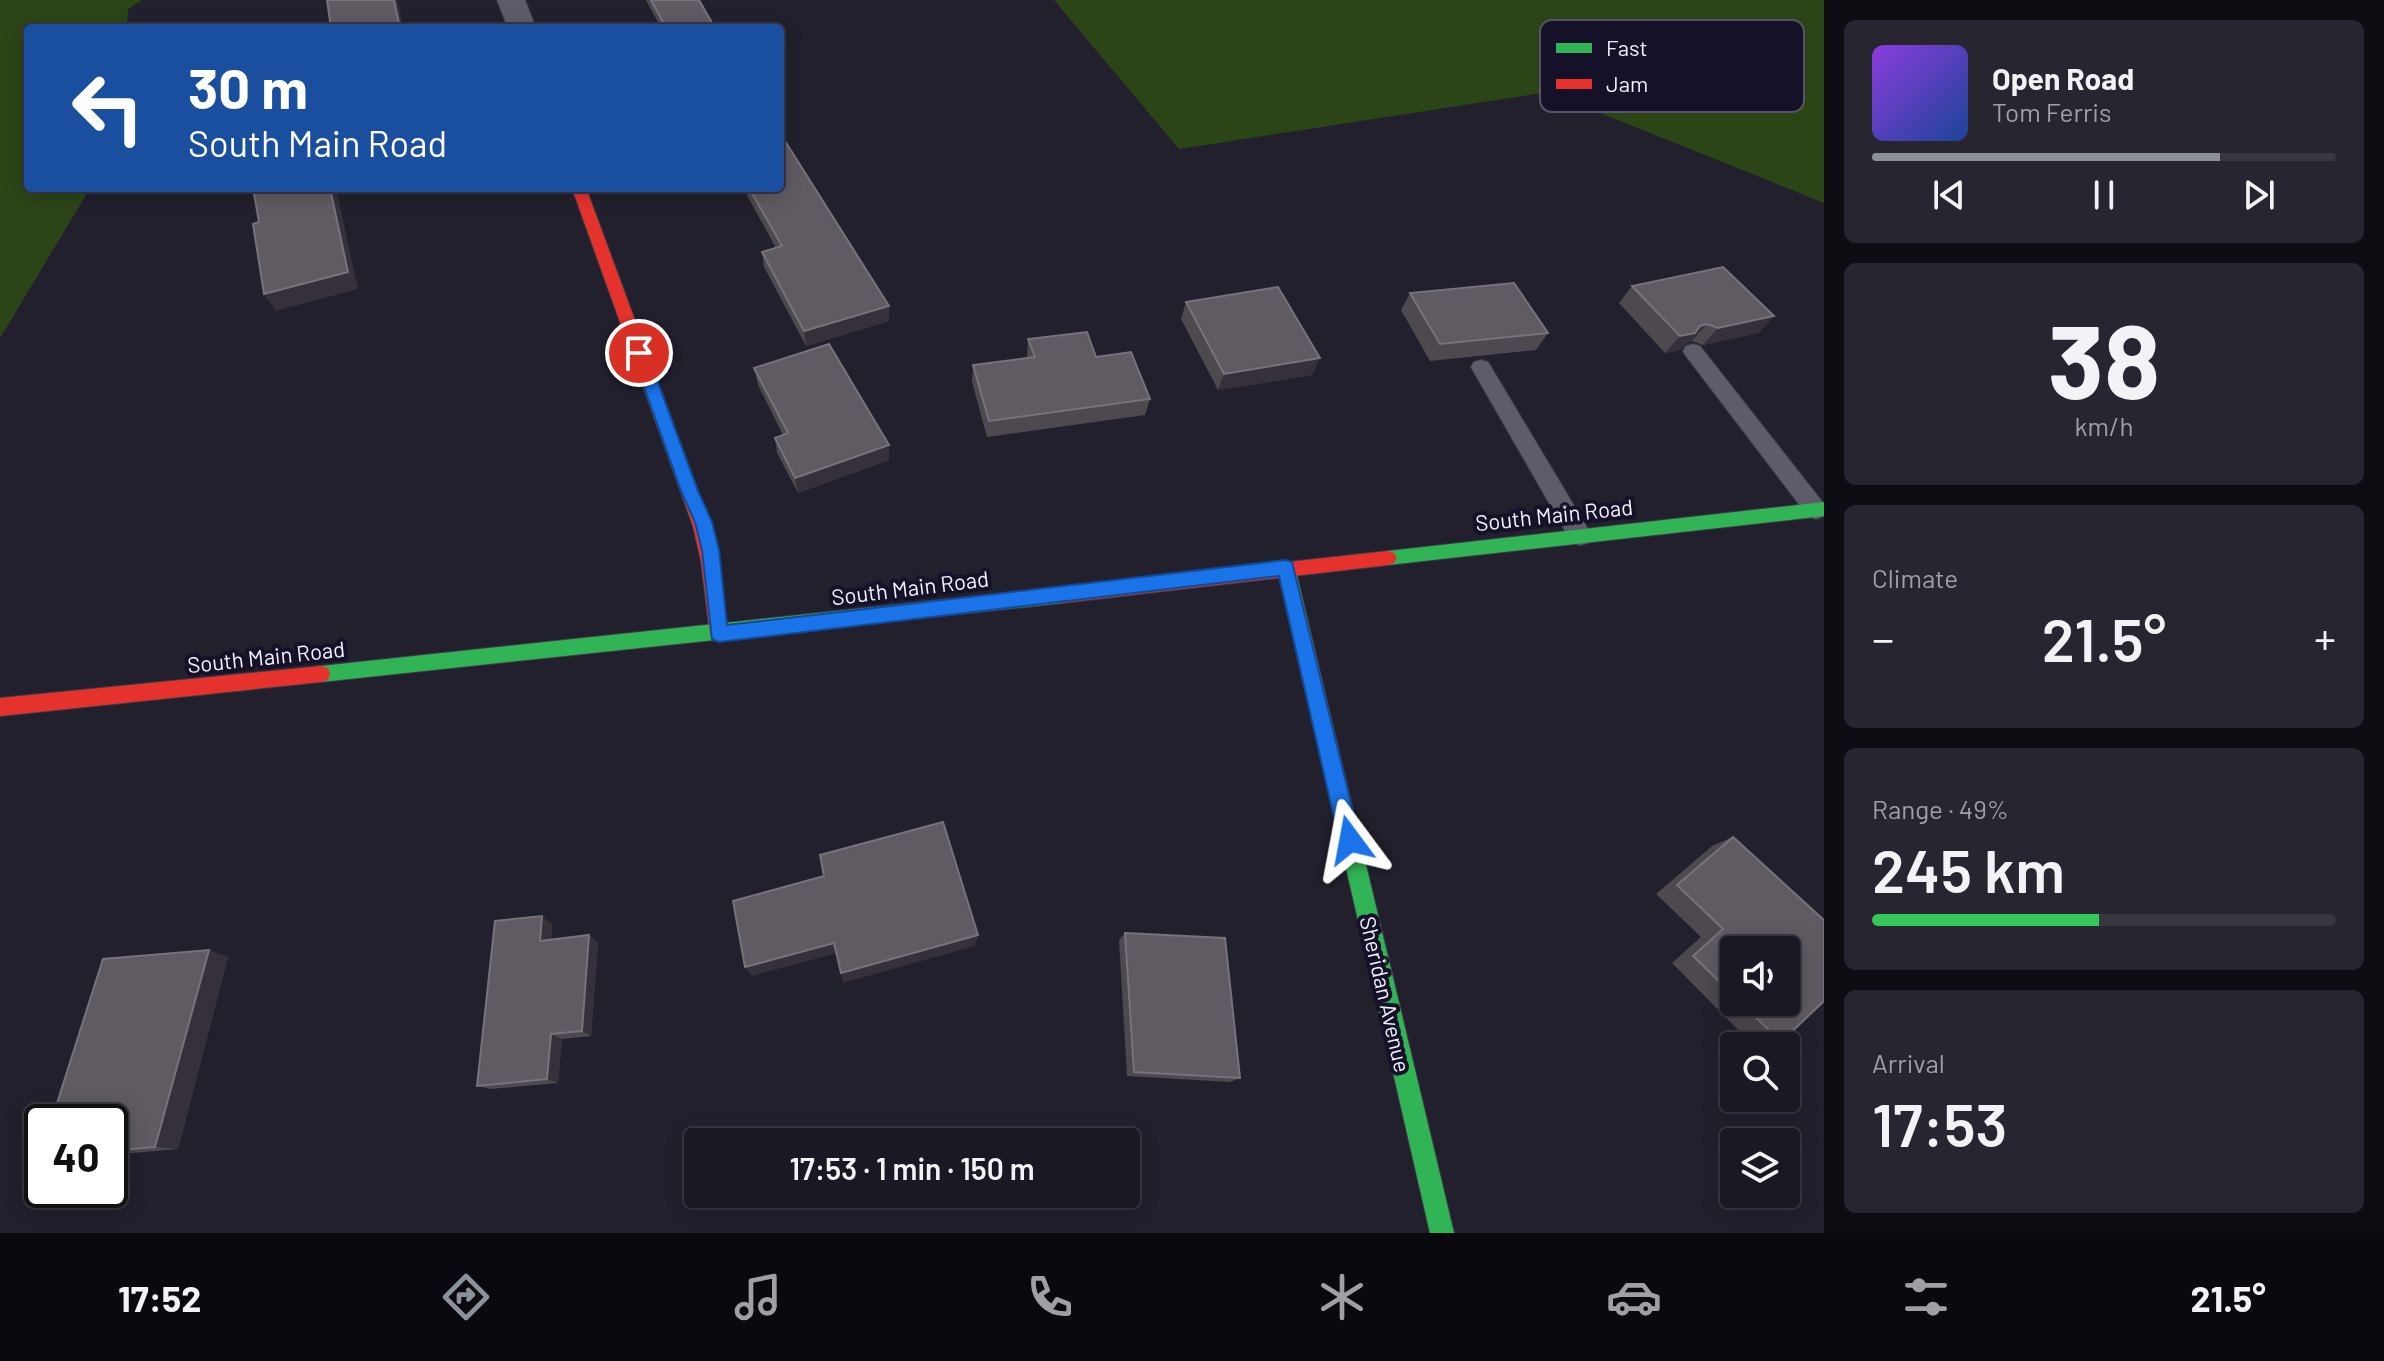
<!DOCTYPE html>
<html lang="en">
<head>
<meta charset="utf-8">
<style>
  body { margin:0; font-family:Barlow,sans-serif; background:#27252f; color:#f1f3f6; height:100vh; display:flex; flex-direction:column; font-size:30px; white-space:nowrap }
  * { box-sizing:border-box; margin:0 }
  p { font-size:26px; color:#9fa0a5 }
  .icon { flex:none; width:44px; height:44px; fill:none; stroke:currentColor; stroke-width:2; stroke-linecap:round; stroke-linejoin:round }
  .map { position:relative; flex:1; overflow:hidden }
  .drawer { display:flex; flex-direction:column; gap:20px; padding:20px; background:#0e0d13; width:560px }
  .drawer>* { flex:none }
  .hud { position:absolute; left:24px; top:24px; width:760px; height:168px; border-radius:8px; box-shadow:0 4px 20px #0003,0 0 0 2px #383740; background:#1a4fa0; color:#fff; overflow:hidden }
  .buttons { position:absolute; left:1720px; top:936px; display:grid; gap:16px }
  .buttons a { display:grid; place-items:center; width:80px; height:80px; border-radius:8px; background:#1a1822; box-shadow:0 4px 20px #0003,0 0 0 2px #383740; font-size:40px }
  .speed { position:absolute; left:24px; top:1104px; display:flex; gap:16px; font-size:40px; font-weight:700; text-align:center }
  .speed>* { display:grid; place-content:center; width:104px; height:104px; border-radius:50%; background:#1a1822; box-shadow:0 4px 20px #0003,0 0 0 2px #383740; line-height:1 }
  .speed .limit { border:4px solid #111; border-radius:12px; background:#fff; color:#111 }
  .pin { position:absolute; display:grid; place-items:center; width:68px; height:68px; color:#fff; margin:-34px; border:4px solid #fff; border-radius:50%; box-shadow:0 2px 8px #0007 }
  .me { position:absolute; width:88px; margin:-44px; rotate:347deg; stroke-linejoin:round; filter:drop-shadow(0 0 6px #0008) }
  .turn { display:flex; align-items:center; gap:28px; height:168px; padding:0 32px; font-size:36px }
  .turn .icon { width:104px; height:104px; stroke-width:2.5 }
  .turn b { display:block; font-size:56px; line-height:68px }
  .big { font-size:60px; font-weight:600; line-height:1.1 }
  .drawer .tile { flex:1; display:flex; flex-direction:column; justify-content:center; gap:12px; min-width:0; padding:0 28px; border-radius:12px; background:#27252f }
  .drawer .dial { align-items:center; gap:0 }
  .dial b { font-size:104px; line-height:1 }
  .song { display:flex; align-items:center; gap:24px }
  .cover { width:96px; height:96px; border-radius:12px; background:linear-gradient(135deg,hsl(270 70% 55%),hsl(220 70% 35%)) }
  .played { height:8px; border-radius:4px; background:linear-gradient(90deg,#8c9099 75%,#383740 75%) }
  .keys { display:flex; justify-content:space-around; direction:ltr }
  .heat { display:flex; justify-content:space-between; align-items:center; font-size:44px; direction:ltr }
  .charge { height:12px; border-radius:6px; background:linear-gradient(90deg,#34c759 49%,#383740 0) }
  .trip { position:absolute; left:684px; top:1128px; width:456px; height:80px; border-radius:8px; background:#1a1822; box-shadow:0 4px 20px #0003,0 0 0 2px #383740; font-weight:600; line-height:80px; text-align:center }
  .menu { display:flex; height:128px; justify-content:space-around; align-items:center; background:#0a0a0e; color:#9fa0a5 }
  .menu .icon { width:56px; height:56px }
  .menu .on { color:#8c9099 }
  .menu b { font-size:36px; color:#f1f3f6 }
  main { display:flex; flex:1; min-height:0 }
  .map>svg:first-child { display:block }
  .green { fill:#2c4517 }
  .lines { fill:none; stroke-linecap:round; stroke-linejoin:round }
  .lane-casing { stroke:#3e3d47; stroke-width:2 }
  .street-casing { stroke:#3e3d47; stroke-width:2 }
  .fast-casing { stroke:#3e3d47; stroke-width:2 }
  .jam-casing { stroke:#3e3d47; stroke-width:2 }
  .lane { fill:#5e5c68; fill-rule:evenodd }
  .street { fill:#5e5c68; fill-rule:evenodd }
  .fast { fill:#30b455; fill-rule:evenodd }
  .jam { fill:#e5322d; fill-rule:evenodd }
  .wall { fill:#4e484f; fill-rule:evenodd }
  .shaded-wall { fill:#35303a }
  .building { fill:#605a62; stroke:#77727b; stroke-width:2 }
  .route { fill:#1a73e8; stroke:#114b97; stroke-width:2 }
  .labels { text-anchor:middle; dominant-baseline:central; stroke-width:8; stroke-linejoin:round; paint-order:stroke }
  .street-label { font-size:22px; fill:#f2f1ff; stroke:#151129 }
  .key { fill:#151129; stroke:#575469; stroke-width:2 }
  .key-label { font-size:22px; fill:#f2f1ff }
</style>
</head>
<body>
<main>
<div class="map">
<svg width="1824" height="1233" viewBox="0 0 1824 1233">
  <rect width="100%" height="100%" fill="#22202d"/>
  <!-- green -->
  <g class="green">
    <path d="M0,0H142L128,9L127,28H28V188H90L0,338Z"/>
    <path d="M1054,0H1824V203L1548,92L1179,149Z"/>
  </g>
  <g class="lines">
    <!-- lane casing -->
    <g class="lane-casing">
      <g id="lane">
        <path d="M1693,344L1700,346L1824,504V516L1816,519L1808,516L1686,356L1683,351L1686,346Z"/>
        <path d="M1481,360L1488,362L1588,529L1591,536L1588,543L1580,545L1572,543L1471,367L1474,362Z"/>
      </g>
    </g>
    <!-- street casing -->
    <g class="street-casing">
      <path id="street" d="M497,0H525L536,28H508Z"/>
    </g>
    <!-- fast casing -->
    <g class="fast-casing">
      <g id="fast">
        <path d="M1824,502V516L1388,565L1382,563L1379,558L1382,553L1388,551Z"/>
        <path d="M1286,561L1292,563L1295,568L1454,1233H1430L1277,568L1280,563Z"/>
        <path d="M1062,587L1068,590L1071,595L1068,600L1062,603L321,682L314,680L312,674L314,668L321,666Z"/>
      </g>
    </g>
    <!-- jam casing -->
    <g class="jam-casing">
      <g id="jam">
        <path d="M572,188H586L711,526L719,561L728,634L725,640L719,642L713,640L710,634L701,561L693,526Z"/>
        <path d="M1388,551L1394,553L1397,558L1394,563L1388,565L1062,603L1056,600L1053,595L1056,590L1062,587Z"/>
        <path d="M321,666L328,668L330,674L328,680L321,682L0,716V698Z"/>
      </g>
    </g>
    <!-- lane -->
    <use href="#lane" class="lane"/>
    <!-- street -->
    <use href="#street" class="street"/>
    <!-- fast -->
    <use href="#fast" class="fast"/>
    <!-- jam -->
    <use href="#jam" class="jam"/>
  </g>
  <!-- wall -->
  <g class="wall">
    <path d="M646,0H699L715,28H661Z"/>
    <path d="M743,188H780L889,306V321L806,346L764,267L762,252L776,248Z"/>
    <path d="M1632,286L1774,316L1758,333L1703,345L1692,341L1687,343L1680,350L1665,353L1619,303Z"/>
    <path d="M1410,293L1548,333L1536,350L1430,361L1401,310Z"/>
    <path d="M1186,302L1312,375L1218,390L1181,319Z"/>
    <path d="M1028,339L1096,357L1150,399L1145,415L987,437L972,382L973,365L1027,358Z"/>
    <path d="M754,368L889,460L798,493L777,453L775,438L783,435L758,385Z"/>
    <path d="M1733,837L1824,920V1001L1781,1042L1762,1046H1754L1672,963L1701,937L1656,894L1712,846ZM1734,950H1786V1002H1734Z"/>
    <path d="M552,924L551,940L589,935L598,943L591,1036L562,1039L558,1083L490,1089L477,1086Z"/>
    <path d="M1125,933L1240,1078L1230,1082L1127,1076L1119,940Z"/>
    <path d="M228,957L178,1149L110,1155V1122Z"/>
  </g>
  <!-- shaded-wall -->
  <g class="shaded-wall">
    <path d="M394,0H397L404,28H400Z"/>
    <path d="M330,188H336L358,289L276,311L264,294Z"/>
    <path d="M889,306V321L806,346L804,331Z"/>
    <path d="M1774,316L1758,333L1703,345L1718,328Z"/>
    <path d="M1707,324L1692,341L1687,343L1680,350L1665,353L1680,336L1700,326Z"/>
    <path d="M1320,358L1312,375L1218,390L1224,374Z"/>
    <path d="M889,445V460L798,493L795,478Z"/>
    <path d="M542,916L552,924L550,948L540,941Z"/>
    <path d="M589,935L598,943L591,1036L582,1031Z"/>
    <path d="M978,935L975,946L843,983L841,973Z"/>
    <path d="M834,943L837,953L752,976L745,967Z"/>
    <path d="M209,950L228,957L178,1149L155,1147Z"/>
    <path d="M551,1034L562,1039L558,1083L547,1079Z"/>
  </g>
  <!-- building -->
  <g class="building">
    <path d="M327,0H394L400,28H331Z"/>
    <path d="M651,0H699L715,28H666Z"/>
    <path d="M780,133L889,306L804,331L762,252L782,246L749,188H780Z"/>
    <path d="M253,188H330L348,272L264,294L253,224L259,222Z"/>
    <path d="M1723,267L1774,316L1718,328L1707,324L1700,326L1695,333L1680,336L1632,286Z"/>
    <path d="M1514,283L1548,333L1440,344L1410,293Z"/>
    <path d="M1278,287L1320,358L1224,374L1186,302Z"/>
    <path d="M1087,332L1096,357L1131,352L1150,399L989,421L973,365L1035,357L1028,339Z"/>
    <path d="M829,344L889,445L795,478L775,438L788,433L754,368Z"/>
    <path d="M943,822L978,935L841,973L834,943L745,967L733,901L824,876L820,855Z"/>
    <path d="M1733,837L1824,920V1001L1781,1042L1740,1002H1786V950H1734V996L1693,956L1723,929L1677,885Z"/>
    <path d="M542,916L540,941L589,935L582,1031L551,1034L547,1079L477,1086L495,921Z"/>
    <path d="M1125,933L1225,938L1240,1078L1134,1072Z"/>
    <path d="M209,950L155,1147L110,1151V1122H51L103,959Z"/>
  </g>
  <!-- route -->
  <path class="route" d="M639,348L647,353L698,491L712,522L719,550L727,625L1286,560L1292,562L1360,840L1357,847L1350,850L1342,847L1339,840L1279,576L719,642L712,639L702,550L695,522L681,491L632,353Z"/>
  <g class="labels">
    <!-- street labels -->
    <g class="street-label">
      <text transform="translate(1554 514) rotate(-6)">South Main Road</text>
      <text transform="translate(910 587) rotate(-7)">South Main Road</text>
      <text transform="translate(266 656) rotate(-6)">South Main Road</text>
      <text transform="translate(1386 994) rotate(77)">Sheridan Avenue</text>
    </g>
  </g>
  <!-- legend -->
  <rect x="1540" y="20" width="264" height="92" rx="12" class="key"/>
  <rect x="1556" y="43" width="36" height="10" fill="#30b455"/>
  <rect x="1556" y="79" width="36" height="10" fill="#e5322d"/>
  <g class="key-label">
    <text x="1606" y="56">Fast</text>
    <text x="1606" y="92">Jam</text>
  </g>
</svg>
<div class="buttons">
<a><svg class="icon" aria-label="sound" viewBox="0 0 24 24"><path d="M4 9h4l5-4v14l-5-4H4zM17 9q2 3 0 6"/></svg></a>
<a><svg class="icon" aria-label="search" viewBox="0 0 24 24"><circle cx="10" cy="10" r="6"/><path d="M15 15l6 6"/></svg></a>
<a><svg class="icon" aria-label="layers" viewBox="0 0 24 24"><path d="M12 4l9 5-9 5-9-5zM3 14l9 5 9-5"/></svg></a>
</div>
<div class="speed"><div class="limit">40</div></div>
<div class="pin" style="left:639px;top:353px;background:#d93025"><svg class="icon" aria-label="arrive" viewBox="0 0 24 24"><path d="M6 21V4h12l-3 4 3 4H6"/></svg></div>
<svg class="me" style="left:1350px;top:840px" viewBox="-20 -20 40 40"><path d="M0-17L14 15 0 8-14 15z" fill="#1a73e8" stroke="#fff" stroke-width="4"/></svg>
<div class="trip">17:53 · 1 min · 150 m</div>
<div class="hud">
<div class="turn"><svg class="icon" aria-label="left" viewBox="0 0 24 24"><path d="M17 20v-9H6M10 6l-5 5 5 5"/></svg><div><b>30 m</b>South Main Road</div></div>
</div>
</div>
<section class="drawer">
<div class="tile">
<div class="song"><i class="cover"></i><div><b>Open Road</b><p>Tom Ferris</p></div></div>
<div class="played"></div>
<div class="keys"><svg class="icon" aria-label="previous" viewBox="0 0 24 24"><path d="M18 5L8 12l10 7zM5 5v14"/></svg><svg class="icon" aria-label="pause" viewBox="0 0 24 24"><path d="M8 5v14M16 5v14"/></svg><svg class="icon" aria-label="next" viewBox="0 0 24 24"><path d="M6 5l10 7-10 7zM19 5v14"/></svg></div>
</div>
<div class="tile dial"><b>38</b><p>km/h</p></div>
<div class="tile"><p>Climate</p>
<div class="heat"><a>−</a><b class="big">21.5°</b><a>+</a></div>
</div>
<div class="tile"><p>Range · 49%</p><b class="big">245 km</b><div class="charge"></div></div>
<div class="tile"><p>Arrival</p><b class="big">17:53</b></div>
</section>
</main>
<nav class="menu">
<b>17:52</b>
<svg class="icon on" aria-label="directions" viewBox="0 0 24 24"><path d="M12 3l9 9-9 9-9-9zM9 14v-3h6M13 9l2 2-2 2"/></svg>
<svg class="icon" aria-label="music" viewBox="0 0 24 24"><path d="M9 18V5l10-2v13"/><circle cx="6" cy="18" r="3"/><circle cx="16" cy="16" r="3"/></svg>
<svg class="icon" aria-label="phone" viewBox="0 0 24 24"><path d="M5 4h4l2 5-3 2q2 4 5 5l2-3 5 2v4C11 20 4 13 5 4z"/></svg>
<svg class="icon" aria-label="climate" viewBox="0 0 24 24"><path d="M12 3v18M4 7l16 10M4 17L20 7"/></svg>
<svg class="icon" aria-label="car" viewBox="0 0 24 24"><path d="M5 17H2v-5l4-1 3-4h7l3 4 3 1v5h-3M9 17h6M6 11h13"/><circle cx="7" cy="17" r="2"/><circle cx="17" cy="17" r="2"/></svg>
<svg class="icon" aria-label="filters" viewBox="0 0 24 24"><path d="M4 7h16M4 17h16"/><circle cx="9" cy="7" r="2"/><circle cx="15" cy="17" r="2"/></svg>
<b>21.5°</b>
</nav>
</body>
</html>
